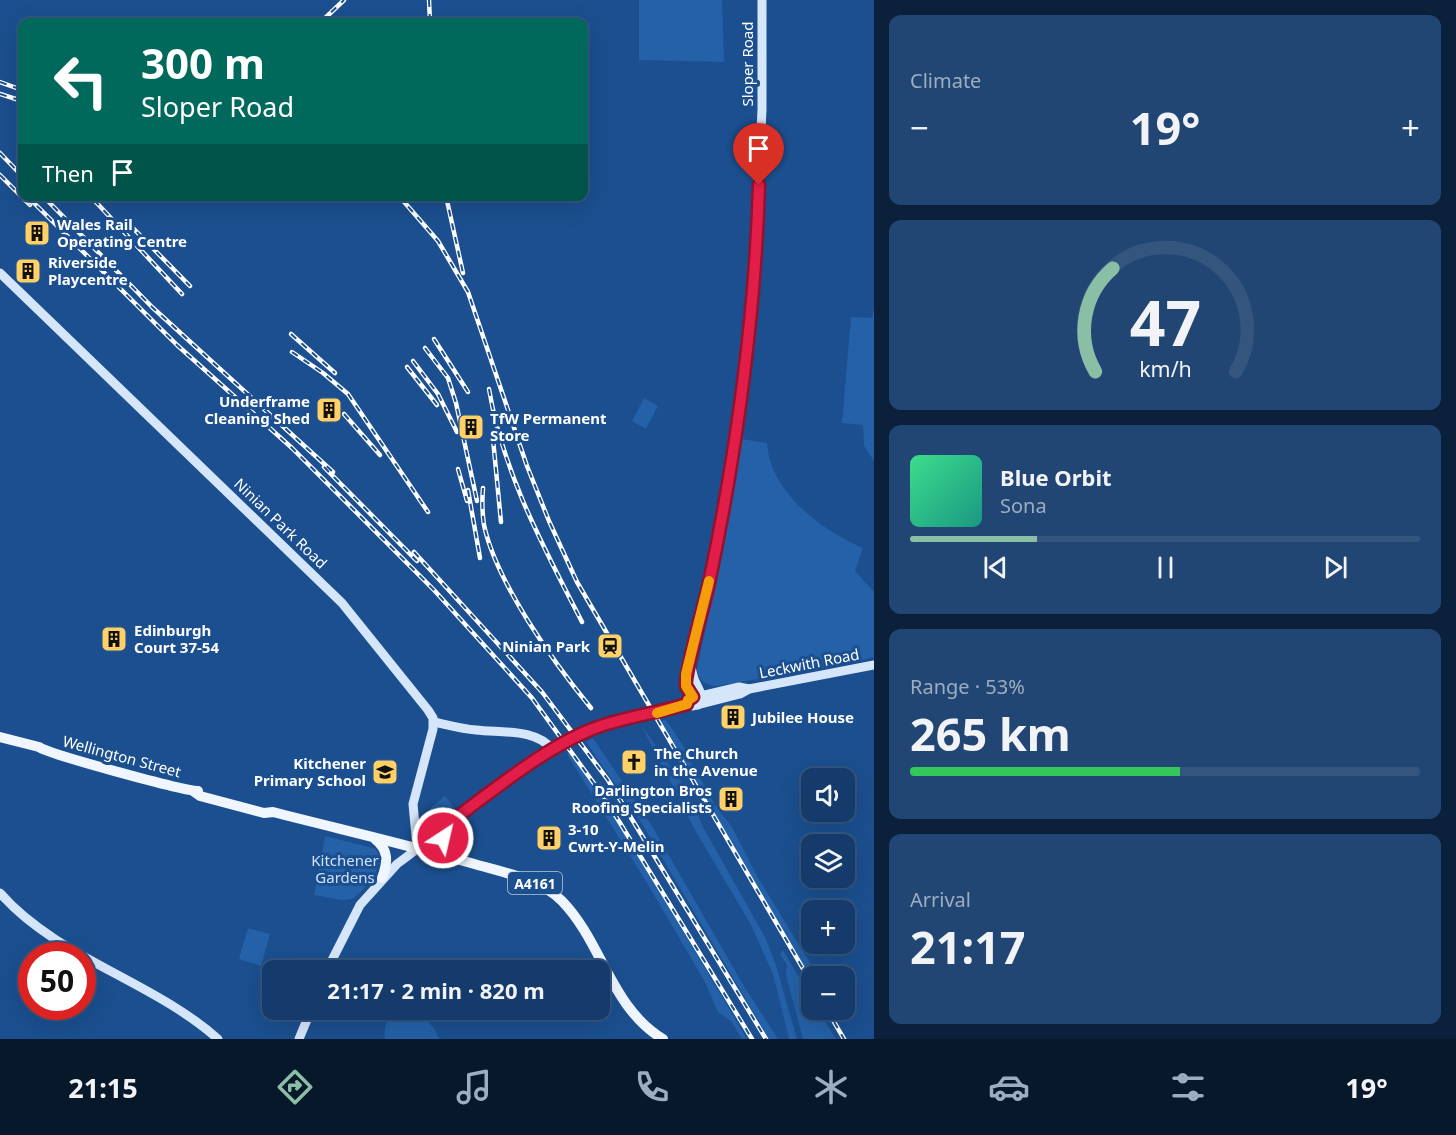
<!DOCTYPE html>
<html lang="en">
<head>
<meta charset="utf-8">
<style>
  body { margin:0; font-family:"Noto Sans",sans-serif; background:#214673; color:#f1f3f6; height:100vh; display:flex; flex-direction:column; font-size:22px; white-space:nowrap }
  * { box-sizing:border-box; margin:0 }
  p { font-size:20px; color:#9dadc1 }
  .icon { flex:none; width:33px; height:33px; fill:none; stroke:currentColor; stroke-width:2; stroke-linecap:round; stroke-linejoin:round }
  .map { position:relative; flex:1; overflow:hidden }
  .details { display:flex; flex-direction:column; gap:15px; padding:15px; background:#0b203b; width:582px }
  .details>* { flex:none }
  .hud { position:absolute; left:18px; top:18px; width:570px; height:183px; border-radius:12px; box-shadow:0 6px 24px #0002,0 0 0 2px #33557e; background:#00695c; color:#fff; overflow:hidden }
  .controls { position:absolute; left:801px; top:768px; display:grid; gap:12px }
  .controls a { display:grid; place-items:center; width:54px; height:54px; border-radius:12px; background:#143b6b; box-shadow:0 6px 24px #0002,0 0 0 2px #33557e; font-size:30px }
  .speed { position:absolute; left:18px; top:942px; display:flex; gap:12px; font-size:30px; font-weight:700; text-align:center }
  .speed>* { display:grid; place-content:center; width:78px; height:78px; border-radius:50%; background:#143b6b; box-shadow:0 6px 24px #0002,0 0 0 2px #33557e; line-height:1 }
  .speed .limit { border:9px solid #d22; background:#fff; color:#111 }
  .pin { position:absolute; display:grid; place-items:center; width:51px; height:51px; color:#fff; margin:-62px -26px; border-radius:50% 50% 50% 0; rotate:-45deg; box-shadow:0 0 6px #0007 }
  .pin .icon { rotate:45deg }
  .me { position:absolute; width:66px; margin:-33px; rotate:35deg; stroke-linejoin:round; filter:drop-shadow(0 0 4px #0008) }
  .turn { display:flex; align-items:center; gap:21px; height:126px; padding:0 24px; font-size:27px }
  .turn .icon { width:78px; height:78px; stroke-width:2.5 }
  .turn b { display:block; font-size:42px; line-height:51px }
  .then { display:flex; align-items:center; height:57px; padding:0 24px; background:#0003; gap:12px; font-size:22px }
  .big { font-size:45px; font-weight:700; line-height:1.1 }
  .details .tile { flex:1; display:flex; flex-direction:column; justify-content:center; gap:9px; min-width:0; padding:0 21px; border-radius:12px; background:#214673 }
  .details .dial { align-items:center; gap:0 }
  .dial svg { height:156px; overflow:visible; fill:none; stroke:#33557e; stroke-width:7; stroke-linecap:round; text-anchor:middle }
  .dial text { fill:#f1f3f6; stroke:none }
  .song { display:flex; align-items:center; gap:18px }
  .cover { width:72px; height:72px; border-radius:9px; background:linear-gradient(135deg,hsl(150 70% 55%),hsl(170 70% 35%)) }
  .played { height:6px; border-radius:3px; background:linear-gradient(90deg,#8abfa5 25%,#33557e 25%) }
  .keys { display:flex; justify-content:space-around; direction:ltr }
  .heat { display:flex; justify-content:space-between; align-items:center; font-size:33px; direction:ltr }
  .charge { height:9px; border-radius:4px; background:linear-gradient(90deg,#34c759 53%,#33557e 0) }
  .trip { position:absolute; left:262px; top:960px; width:348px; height:60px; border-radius:12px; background:#143b6b; box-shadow:0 6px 24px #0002,0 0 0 2px #33557e; font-weight:700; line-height:60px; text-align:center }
  .tab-bar { display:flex; height:96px; justify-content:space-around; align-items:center; background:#08182b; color:#9dadc1 }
  .tab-bar .icon { width:42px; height:42px }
  .tab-bar .current { color:#8abfa5 }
  .tab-bar b { font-size:27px; color:#f1f3f6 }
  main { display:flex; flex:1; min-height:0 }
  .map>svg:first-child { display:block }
  .green { fill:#2461a8 }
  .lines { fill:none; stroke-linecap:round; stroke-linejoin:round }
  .secondary { stroke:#d6e6fa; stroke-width:9 }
  .primary { stroke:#f0f6ff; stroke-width:10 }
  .rail-casing { stroke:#fff; stroke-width:4.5 }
  .rail { stroke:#1b4f8f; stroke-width:2; stroke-dasharray:7; stroke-linecap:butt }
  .route-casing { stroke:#92132f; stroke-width:15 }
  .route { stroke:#e11d48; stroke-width:10 }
  .slow { stroke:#f59e0b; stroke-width:10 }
  .labels { text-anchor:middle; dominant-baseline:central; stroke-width:6; stroke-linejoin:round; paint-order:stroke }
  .shield { fill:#1b4f8f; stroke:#bbcadd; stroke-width:1.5 }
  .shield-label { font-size:14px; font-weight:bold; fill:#fff }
  .street-label { font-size:15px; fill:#fff; stroke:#1b4f8f }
  .poi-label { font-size:15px; font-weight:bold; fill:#fff; stroke:#1b4f8f; text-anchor:start }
  .park-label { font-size:15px; fill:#cfe3fa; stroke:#1b4f8f }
</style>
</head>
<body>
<main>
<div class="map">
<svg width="874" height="1039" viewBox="0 0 874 1039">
  <rect width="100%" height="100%" fill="#1b4f8f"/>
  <!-- green -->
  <g class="green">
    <path d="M639,0H722L724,62L639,60Z"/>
    <path d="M874,308V461L864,446L863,425L842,423L851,317L872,318Z"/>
    <path d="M644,398L658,406L646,429L632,421Z"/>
    <path d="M742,439L767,443C770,492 821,530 863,548L855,571L874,592V657L842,665L716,686C705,685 698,680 697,668L721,558Z"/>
    <path d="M666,720L686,750L688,757L717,808L732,827L757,876L818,976H812L811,979L661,721Z"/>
    <path d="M641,725L688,791L703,827L765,937L776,965L797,1039H789L773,974L751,925L695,830Z"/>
    <path d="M593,738L652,826L745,988L778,1039H769L641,822L586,742Z"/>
    <path d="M571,752L627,836L747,1039H742L731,1021L718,1012L705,982L647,883L567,754Z"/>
    <path d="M445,796L454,807L430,823L426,822L422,815Z"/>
    <path d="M325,836L373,848C393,859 361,896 351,899C341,902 325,896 314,895Z"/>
    <path d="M248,928L270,934L261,966L239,959Z"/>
    <path d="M783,950L811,998L812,1010H818L836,1039H803L786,975L787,965L780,954Z"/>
    <path d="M406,1011C422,1013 434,1024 439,1039H385C383,1024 389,1011 406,1011Z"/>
  </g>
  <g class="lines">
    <!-- secondary -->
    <g class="secondary">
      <path d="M0,273L342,603L428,710L433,718V729L413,804L417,847"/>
      <path d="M690,664L694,679L703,698"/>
      <path d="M688,699L739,687L749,689"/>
      <path d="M698,705L686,686V674L703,611L735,446L754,268L762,110V0"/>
      <path d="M434,722C448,725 462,729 476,730C501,733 536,728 553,750"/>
      <path d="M445,826L443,838L455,858"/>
      <path d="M0,893C57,958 153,981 218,1039"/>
      <path d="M327,970L360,905L397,864L535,761L590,730L687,704L693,706L740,694L749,689L874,665"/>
      <path d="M299,1039L311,1010"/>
    </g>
    <!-- primary -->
    <g class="primary">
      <path d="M0,737L39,747C48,754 184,791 198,791"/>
      <path d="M193,791L200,796L264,813L273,812C339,829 405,844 471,863C501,872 539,878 562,901C602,942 611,1008 663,1039"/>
      <path d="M375,839C389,850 388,862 382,878"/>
    </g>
    <!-- rail casing -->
    <g class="rail-casing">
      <g id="rail">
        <path d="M429,0L430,22"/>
        <path d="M321,22L344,0"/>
        <path d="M0,82L22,90"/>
        <path d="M0,94L22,101"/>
        <path d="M0,153L22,176"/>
        <path d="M0,175L30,205"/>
        <path d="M27,196L177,345L292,448L434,590L532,698L606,800L752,1039"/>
        <path d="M43,196L152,307L333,472"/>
        <path d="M221,196L223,199"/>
        <path d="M399,196L438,241L468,292L527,466L549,521L577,582L812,984"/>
        <path d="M446,196L463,273"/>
        <path d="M94,200L182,294"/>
        <path d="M127,222L190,286"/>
        <path d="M291,334L335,373"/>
        <path d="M434,339L468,392"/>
        <path d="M425,348L448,378L456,403L477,501"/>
        <path d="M292,352L323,373L348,394L428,512"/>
        <path d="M413,361L438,394L457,432"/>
        <path d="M407,367L437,405"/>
        <path d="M489,389C503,473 544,548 582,622"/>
        <path d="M344,414L380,455"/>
        <path d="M493,439L501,522"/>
        <path d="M324,467L417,561"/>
        <path d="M458,469L467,501"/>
        <path d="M483,488C482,500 482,512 484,525C496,582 554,663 591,708"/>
        <path d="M468,490L480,558"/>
        <path d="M414,552L542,692L608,780L766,1039"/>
        <path d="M827,1010L844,1039"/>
      </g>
    </g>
    <!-- rail -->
    <use href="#rail" class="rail"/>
  </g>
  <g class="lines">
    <!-- route casing -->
    <g class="route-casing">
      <path id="route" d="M443,838L445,826C487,795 543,749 590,730C617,718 658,713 687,704L688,700L693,697C691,694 688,689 686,686C684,676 704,604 708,588C736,455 755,321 759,185"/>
    </g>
    <!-- route -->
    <use href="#route" class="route"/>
    <!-- slow -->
    <path class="slow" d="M657,713L687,704L688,700L693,697L686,686V674L709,581"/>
  </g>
  <!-- icons -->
  <defs>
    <g id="building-square" transform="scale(1.35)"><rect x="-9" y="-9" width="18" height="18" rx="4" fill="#ffd166" stroke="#1b4f8f"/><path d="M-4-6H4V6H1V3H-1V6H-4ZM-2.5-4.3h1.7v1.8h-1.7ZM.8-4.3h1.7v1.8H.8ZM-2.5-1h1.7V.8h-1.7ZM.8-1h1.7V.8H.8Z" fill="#111"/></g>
    <g id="station-square" transform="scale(1.35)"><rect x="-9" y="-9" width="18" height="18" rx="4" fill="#ffd166" stroke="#1b4f8f"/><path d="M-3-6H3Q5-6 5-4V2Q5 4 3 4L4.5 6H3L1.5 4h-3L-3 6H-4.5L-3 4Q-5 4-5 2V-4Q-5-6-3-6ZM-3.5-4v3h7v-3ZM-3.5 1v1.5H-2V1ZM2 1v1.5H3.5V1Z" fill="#111"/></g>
    <g id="church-square" transform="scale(1.35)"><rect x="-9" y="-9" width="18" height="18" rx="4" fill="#ffd166" stroke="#1b4f8f"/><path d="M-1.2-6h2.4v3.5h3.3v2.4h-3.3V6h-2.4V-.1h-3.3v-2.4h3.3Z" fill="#111"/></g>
    <g id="school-square" transform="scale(1.35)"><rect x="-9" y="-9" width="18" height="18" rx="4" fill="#ffd166" stroke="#1b4f8f"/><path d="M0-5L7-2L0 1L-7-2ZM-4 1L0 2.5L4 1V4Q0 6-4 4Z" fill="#111"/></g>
  </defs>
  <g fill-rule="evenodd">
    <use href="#building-square" x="37" y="233"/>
    <use href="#building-square" x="28" y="271"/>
    <use href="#building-square" x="329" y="410"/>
    <use href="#building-square" x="471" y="427"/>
    <use href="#building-square" x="114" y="639"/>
    <use href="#station-square" x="610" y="646"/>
    <use href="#building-square" x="733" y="717"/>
    <use href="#church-square" x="634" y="762"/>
    <use href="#school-square" x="385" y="772"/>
    <use href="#building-square" x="731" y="799"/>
    <use href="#building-square" x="549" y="838"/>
  </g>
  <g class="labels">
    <!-- shield labels -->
    <rect class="shield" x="508" y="872" width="54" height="22" rx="4.5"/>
    <g class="shield-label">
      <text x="535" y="883">A4161</text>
    </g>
    <!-- street labels -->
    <g class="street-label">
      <text transform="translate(747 64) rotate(-90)">Sloper Road</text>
      <text transform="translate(281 523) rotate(44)">Ninian Park Road</text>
      <text transform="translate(809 663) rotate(-11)">Leckwith Road</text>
      <text transform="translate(122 756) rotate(15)">Wellington Street</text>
    </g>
    <!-- poi labels -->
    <g class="poi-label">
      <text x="57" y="224">Wales Rail<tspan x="57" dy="17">Operating Centre</tspan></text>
      <text x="48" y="262">Riverside<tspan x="48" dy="17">Playcentre</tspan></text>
      <text x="310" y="401" text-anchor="end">Underframe<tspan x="310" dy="17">Cleaning Shed</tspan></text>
      <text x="490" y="418">TfW Permanent<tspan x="490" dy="17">Store</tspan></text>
      <text x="134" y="630">Edinburgh<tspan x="134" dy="17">Court 37-54</tspan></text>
      <text x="590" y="646" text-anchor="end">Ninian Park</text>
      <text x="752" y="717">Jubilee House</text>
      <text x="654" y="753">The Church<tspan x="654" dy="17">in the Avenue</tspan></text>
      <text x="366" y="763" text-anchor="end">Kitchener<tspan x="366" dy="17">Primary School</tspan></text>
      <text x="712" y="790" text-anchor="end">Darlington Bros<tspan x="712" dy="17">Roofing Specialists</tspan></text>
      <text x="568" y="829">3-10<tspan x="568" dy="17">Cwrt-Y-Melin</tspan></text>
    </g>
    <!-- park labels -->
    <g class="park-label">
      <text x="345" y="860">Kitchener<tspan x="345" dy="17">Gardens</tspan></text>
    </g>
  </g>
</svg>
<div class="controls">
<a><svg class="icon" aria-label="sound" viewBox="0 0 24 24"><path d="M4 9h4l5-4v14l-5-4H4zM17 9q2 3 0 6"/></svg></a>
<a><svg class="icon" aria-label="layers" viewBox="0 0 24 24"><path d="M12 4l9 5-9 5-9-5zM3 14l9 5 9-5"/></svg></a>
<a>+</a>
<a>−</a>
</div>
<div class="speed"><div class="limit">50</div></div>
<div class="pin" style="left:759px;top:185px;background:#d93025"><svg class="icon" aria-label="arrive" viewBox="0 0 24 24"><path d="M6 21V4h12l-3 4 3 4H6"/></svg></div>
<svg class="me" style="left:443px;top:838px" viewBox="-20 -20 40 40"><circle r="17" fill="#e11d48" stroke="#fff" stroke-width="3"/><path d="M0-11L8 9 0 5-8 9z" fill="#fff"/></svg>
<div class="trip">21:17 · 2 min · 820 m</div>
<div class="hud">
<div class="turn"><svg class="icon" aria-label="left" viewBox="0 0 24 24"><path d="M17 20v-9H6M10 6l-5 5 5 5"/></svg><div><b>300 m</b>Sloper Road</div></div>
<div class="then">Then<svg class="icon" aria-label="arrive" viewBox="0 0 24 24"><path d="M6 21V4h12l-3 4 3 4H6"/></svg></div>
</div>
</div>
<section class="details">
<div class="tile"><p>Climate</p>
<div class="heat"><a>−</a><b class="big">19°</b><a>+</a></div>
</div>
<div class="tile dial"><svg viewBox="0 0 100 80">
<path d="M14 69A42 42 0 1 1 86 69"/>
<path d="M14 69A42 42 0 0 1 23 16" stroke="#8abfa5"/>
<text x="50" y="56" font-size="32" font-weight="700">47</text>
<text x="50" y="72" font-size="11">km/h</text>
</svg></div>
<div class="tile">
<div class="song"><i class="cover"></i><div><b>Blue Orbit</b><p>Sona</p></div></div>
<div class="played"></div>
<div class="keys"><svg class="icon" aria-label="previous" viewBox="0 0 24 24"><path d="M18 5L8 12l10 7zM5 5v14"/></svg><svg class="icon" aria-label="pause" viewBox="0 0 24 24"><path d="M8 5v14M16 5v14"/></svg><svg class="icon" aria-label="next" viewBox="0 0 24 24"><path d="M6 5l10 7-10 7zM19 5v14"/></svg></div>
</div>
<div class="tile"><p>Range · 53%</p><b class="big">265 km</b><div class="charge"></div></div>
<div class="tile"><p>Arrival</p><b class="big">21:17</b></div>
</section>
</main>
<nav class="tab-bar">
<b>21:15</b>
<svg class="icon current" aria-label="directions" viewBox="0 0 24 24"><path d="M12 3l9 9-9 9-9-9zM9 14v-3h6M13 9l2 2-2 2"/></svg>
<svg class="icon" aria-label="music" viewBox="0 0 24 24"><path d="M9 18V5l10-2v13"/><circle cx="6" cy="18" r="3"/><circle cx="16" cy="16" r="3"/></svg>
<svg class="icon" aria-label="phone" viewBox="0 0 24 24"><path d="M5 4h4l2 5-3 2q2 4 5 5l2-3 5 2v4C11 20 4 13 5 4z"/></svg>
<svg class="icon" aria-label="climate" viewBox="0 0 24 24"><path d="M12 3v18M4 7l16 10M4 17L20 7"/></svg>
<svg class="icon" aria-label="car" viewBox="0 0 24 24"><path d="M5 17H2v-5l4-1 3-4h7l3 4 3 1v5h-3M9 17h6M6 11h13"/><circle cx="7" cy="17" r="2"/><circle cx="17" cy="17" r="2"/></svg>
<svg class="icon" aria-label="filters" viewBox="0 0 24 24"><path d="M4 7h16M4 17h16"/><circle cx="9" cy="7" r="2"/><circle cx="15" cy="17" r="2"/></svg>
<b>19°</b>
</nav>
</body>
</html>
